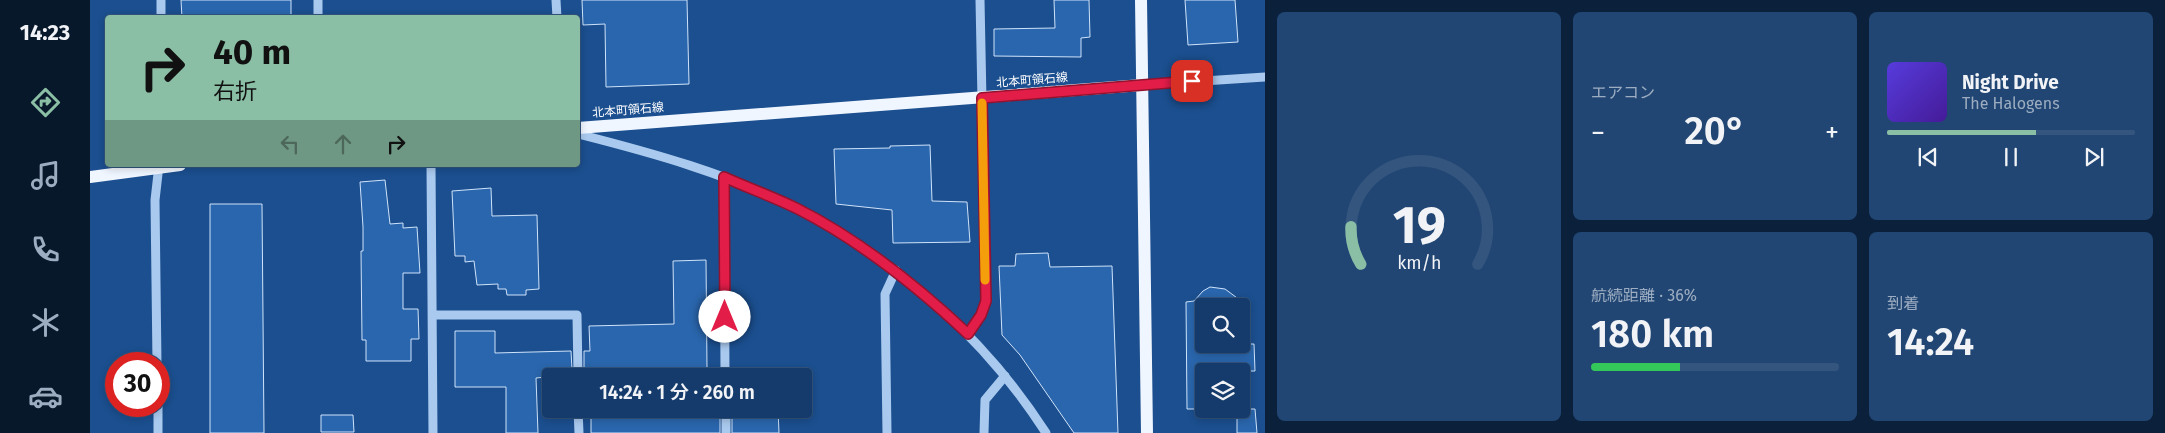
<!DOCTYPE html>
<html lang="ja">
<head>
<meta charset="utf-8">
<style>
  body { margin:0; font-family:"Fira Sans","Noto Sans JP",sans-serif; background:#214673; color:#f1f3f6; height:100vh; display:flex; flex-direction:column; font-size:19px; white-space:nowrap }
  * { box-sizing:border-box; margin:0 }
  p { font-size:16px; color:#9dadc1 }
  .icon { flex:none; width:28px; height:28px; fill:none; stroke:currentColor; stroke-width:2; stroke-linecap:round; stroke-linejoin:round }
  .map { position:relative; flex:1; overflow:hidden }
  .side { display:flex; flex-direction:column; gap:12px; padding:12px; background:#0b203b; width:900px }
  .side>* { flex:none }
  .guide { position:absolute; left:15px; top:15px; width:475px; height:152px; border-radius:5px; box-shadow:0 2px 8px #0003,0 0 0 1px #33557e; background:#8abfa5; color:#111; overflow:hidden }
  .tools { position:absolute; left:1105px; top:298px; display:grid; gap:10px }
  .tools a { display:grid; place-items:center; width:55px; height:55px; border-radius:5px; background:#143b6b; box-shadow:0 2px 8px #0003,0 0 0 1px #33557e; font-size:25px }
  .speed { position:absolute; left:15px; top:352px; display:flex; gap:10px; font-size:25px; font-weight:700; text-align:center }
  .speed>* { display:grid; place-content:center; width:65px; height:65px; border-radius:50%; background:#143b6b; box-shadow:0 2px 8px #0003,0 0 0 1px #33557e; line-height:1 }
  .speed .limit { border:8px solid #d22; background:#fff; color:#111 }
  .pin { position:absolute; display:grid; place-items:center; width:42px; height:42px; color:#fff; margin:-21px; border-radius:10px; box-shadow:0 2px 8px #0006 }
  .me { position:absolute; width:55px; margin:-28px; rotate:0deg; stroke-linejoin:round; filter:drop-shadow(0 0 4px #0008) }
  .turn { display:flex; align-items:center; gap:18px; height:105px; padding:0 25px; font-size:22px }
  .turn .icon { width:65px; height:65px; stroke-width:2.5 }
  .turn b { display:block; font-size:35px; line-height:42px }
  .lanes { display:flex; align-items:center; height:48px; padding:0 25px; background:#0003; justify-content:center; gap:25px; direction:ltr }
  .lanes .off { opacity:.35 }
  .big { font-size:38px; font-weight:600; line-height:1.1 }
  .side .widget { flex:1; display:flex; flex-direction:column; justify-content:center; gap:8px; min-width:0; padding:0 18px; border-radius:8px; background:#214673 }
  .side .dial { align-items:center; gap:0 }
  .dial svg { height:130px; overflow:visible; fill:none; stroke:#33557e; stroke-width:7; stroke-linecap:round; text-anchor:middle }
  .dial text { fill:#f1f3f6; stroke:none }
  .song { display:flex; align-items:center; gap:15px }
  .cover { width:60px; height:60px; border-radius:8px; background:linear-gradient(135deg,hsl(250 70% 55%),hsl(260 70% 35%)) }
  .played { height:5px; border-radius:2px; background:linear-gradient(90deg,#8abfa5 60%,#33557e 60%) }
  .keys { display:flex; justify-content:space-around; direction:ltr }
  .heat { display:flex; justify-content:space-between; align-items:center; font-size:28px; direction:ltr }
  .charge { height:8px; border-radius:4px; background:linear-gradient(90deg,#34c759 36%,#33557e 0) }
  .side .tiles { flex:1; display:grid; gap:12px; grid-template-columns:repeat(3,1fr) }
  .widget:first-child { grid-row:span 2 }
  .trip { position:absolute; left:452px; top:368px; width:270px; height:50px; border-radius:5px; background:#143b6b; box-shadow:0 2px 8px #0003,0 0 0 1px #33557e; font-weight:600; line-height:50px; text-align:center }
  main { display:flex; flex:1; min-height:0 }
  .dock { display:flex; flex-direction:column; width:90px; justify-content:space-around; align-items:center; background:#08182b; color:#9dadc1 }
  .dock .icon { width:35px; height:35px }
  .dock .current { color:#8abfa5 }
  .dock b { font-size:22px; color:#f1f3f6 }
  .map>svg:first-child { display:block }
  .building { fill:#2a66ad; stroke:#cfe3fa }
  .lines { fill:none; stroke-linecap:round; stroke-linejoin:round }
  .minor { stroke:#a9c9ee; stroke-width:9 }
  .major { stroke:#f0f6ff; stroke-width:12 }
  .route-casing { stroke:#92132f; stroke-width:12 }
  .route { stroke:#e11d48; stroke-width:9 }
  .slow { stroke:#f59e0b; stroke-width:9 }
  .labels { text-anchor:middle; dominant-baseline:central; stroke-width:5; stroke-linejoin:round; paint-order:stroke }
  .street-label { font-size:12px; fill:#fff; stroke:#1b4f8f }
</style>
</head>
<body>
<main>
<nav class="dock">
<b>14:23</b>
<svg class="icon current" aria-label="directions" viewBox="0 0 24 24"><path d="M12 3l9 9-9 9-9-9zM9 14v-3h6M13 9l2 2-2 2"/></svg>
<svg class="icon" aria-label="music" viewBox="0 0 24 24"><path d="M9 18V5l10-2v13"/><circle cx="6" cy="18" r="3"/><circle cx="16" cy="16" r="3"/></svg>
<svg class="icon" aria-label="phone" viewBox="0 0 24 24"><path d="M5 4h4l2 5-3 2q2 4 5 5l2-3 5 2v4C11 20 4 13 5 4z"/></svg>
<svg class="icon" aria-label="climate" viewBox="0 0 24 24"><path d="M12 3v18M4 7l16 10M4 17L20 7"/></svg>
<svg class="icon" aria-label="car" viewBox="0 0 24 24"><path d="M5 17H2v-5l4-1 3-4h7l3 4 3 1v5h-3M9 17h6M6 11h13"/><circle cx="7" cy="17" r="2"/><circle cx="17" cy="17" r="2"/></svg>
</nav>
<div class="map">
<svg width="1175" height="433" viewBox="0 0 1175 433">
  <rect width="100%" height="100%" fill="#1b4f8f"/>
  <!-- building -->
  <g class="building">
    <path d="M91,0H201V18H92Z"/>
    <path d="M492,0H597L599,84L516,87L515,24L493,25Z"/>
    <path d="M964,0H999L1000,37L991,38V57L904,56V29L965,28Z"/>
    <path d="M1095,0H1145L1148,42L1098,45Z"/>
    <path d="M840,145L842,201L877,202L880,242L803,243L802,210L746,204L744,149L800,148V146Z"/>
    <path d="M295,180L300,224L313,223V228L327,227L330,273H313V309H328L329,339H321V361H276V340H272L271,251H273V227L270,182Z"/>
    <path d="M401,188L402,216L447,215L449,289L436,290V295H417L416,289H408V284L387,285L384,261L375,262V256H365L362,191Z"/>
    <path d="M120,204H172L174,433H120Z"/>
    <path d="M958,253L960,267L1022,266L1028,433H984L930,355L912,335L909,266H925L926,254Z"/>
    <path d="M616,260L617,369H629V376H500V368H494V351H500L499,326L584,324L583,261Z"/>
    <path d="M1120,287L1135,289L1158,306H1114V344H1164L1165,371H1114V409H1097L1096,302L1104,301L1113,291Z"/>
    <path d="M365,331H405V353L481,351L482,369H466V376L446,378L448,433H416V387H365Z"/>
    <path d="M688,368V376H641V369Z"/>
    <rect x="501" y="409" width="129" height="24"/>
    <path d="M642,409H688L689,433H642Z"/>
    <path d="M1147,409H1165L1167,433H1147Z"/>
    <path d="M231,415H263L264,432H231Z"/>
  </g>
  <g class="lines">
    <!-- minor -->
    <g class="minor">
      <path d="M71,0V18"/>
      <path d="M228,0V18"/>
      <path d="M466,0L467,18"/>
      <path d="M1052,85L1175,77"/>
      <path d="M488,134C563,153 639,174 709,210C808,261 896,339 956,433"/>
      <path d="M341,165L343,433"/>
      <path d="M634,177L635,376"/>
      <path d="M343,315H487L488,376"/>
      <path d="M878,334L891,315L896,301L890,0"/>
      <path d="M67,364L65,200L69,165"/>
      <path d="M68,406V433"/>
      <path d="M488,409L489,433"/>
      <path d="M636,409V433"/>
      <path d="M797,433L795,294L806,270"/>
      <path d="M894,433L895,400L915,376"/>
    </g>
    <!-- major -->
    <g class="major">
      <path d="M1051,0L1057,433"/>
      <path d="M488,128L1052,85"/>
      <path d="M0,177L90,165"/>
    </g>
  </g>
  <g class="lines">
    <!-- route casing -->
    <g class="route-casing">
      <path id="route" d="M635,317L634,177C658,188 684,197 708,209C771,241 827,286 878,334L891,315L896,301L892,98L1102,81"/>
    </g>
    <!-- route -->
    <use href="#route" class="route"/>
    <!-- slow -->
    <path class="slow" d="M892,103L895,280"/>
  </g>
  <g class="labels">
    <!-- street labels -->
    <g class="street-label">
      <text transform="translate(942 80) rotate(-5)">北本町領石線</text>
      <text transform="translate(538 110) rotate(-5)">北本町領石線</text>
    </g>
  </g>
</svg>
<div class="tools">
<a><svg class="icon" aria-label="search" viewBox="0 0 24 24"><circle cx="10" cy="10" r="6"/><path d="M15 15l6 6"/></svg></a>
<a><svg class="icon" aria-label="layers" viewBox="0 0 24 24"><path d="M12 4l9 5-9 5-9-5zM3 14l9 5 9-5"/></svg></a>
</div>
<div class="speed"><div class="limit">30</div></div>
<div class="pin" style="left:1102px;top:81px;background:#d93025"><svg class="icon" aria-label="arrive" viewBox="0 0 24 24"><path d="M6 21V4h12l-3 4 3 4H6"/></svg></div>
<svg class="me" style="left:635px;top:317px" viewBox="-20 -20 40 40"><circle r="19" fill="#fff"/><path d="M0-13L10 11 0 6-10 11z" fill="#e11d48"/></svg>
<div class="trip">14:24 · 1 分 · 260 m</div>
<div class="guide">
<div class="turn"><svg class="icon" aria-label="right" viewBox="0 0 24 24"><path d="M7 20v-9h11M14 6l5 5-5 5"/></svg><div><b>40 m</b>右折</div></div>
<div class="lanes"><svg class="icon off" aria-label="left" viewBox="0 0 24 24"><path d="M17 20v-9H6M10 6l-5 5 5 5"/></svg><svg class="icon off" aria-label="ahead" viewBox="0 0 24 24"><path d="M12 20V5M6 11l6-6 6 6"/></svg><svg class="icon" aria-label="right" viewBox="0 0 24 24"><path d="M7 20v-9h11M14 6l5 5-5 5"/></svg></div>
</div>
</div>
<section class="side">
<div class="tiles">
<div class="widget dial"><svg viewBox="0 0 100 80">
<path d="M14 69A42 42 0 1 1 86 69"/>
<path d="M14 69A42 42 0 0 1 8 46" stroke="#8abfa5"/>
<text x="50" y="56" font-size="32" font-weight="700">19</text>
<text x="50" y="72" font-size="11">km/h</text>
</svg></div>
<div class="widget"><p>エアコン</p>
<div class="heat"><a>−</a><b class="big">20°</b><a>+</a></div>
</div>
<div class="widget">
<div class="song"><i class="cover"></i><div><b>Night Drive</b><p>The Halogens</p></div></div>
<div class="played"></div>
<div class="keys"><svg class="icon" aria-label="previous" viewBox="0 0 24 24"><path d="M18 5L8 12l10 7zM5 5v14"/></svg><svg class="icon" aria-label="pause" viewBox="0 0 24 24"><path d="M8 5v14M16 5v14"/></svg><svg class="icon" aria-label="next" viewBox="0 0 24 24"><path d="M6 5l10 7-10 7zM19 5v14"/></svg></div>
</div>
<div class="widget"><p>航続距離 · 36%</p><b class="big">180 km</b><div class="charge"></div></div>
<div class="widget"><p>到着</p><b class="big">14:24</b></div>
</div>
</section>
</main>
</body>
</html>
